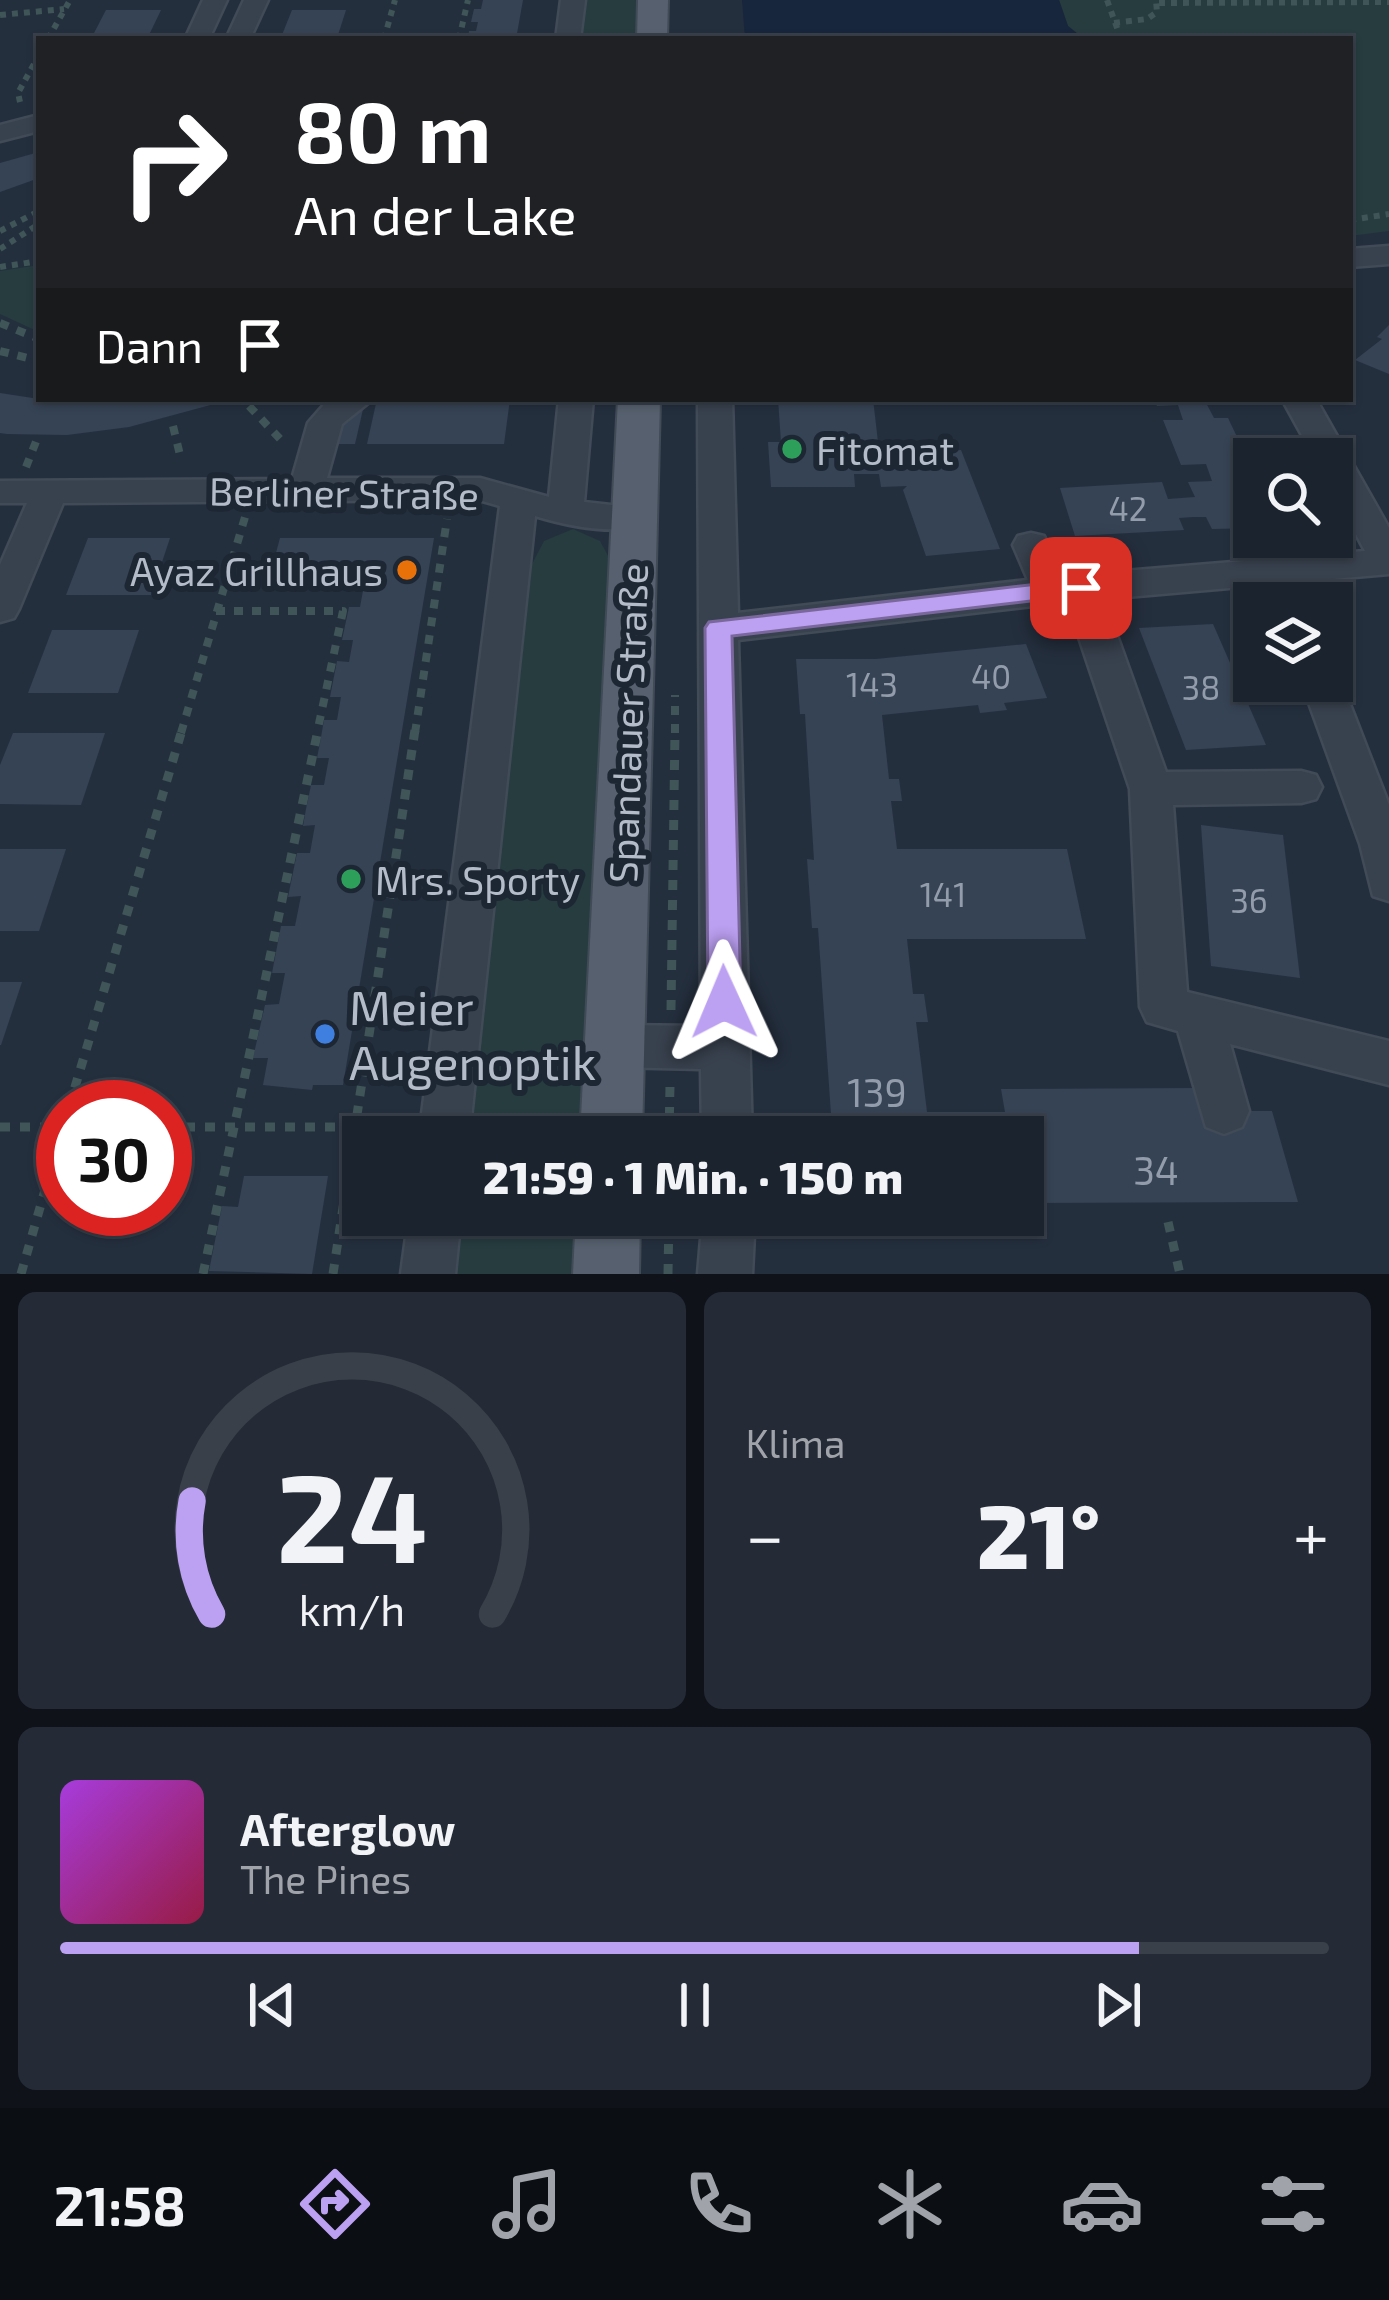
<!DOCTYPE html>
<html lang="de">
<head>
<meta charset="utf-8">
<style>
  body { margin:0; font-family:"Exo 2",sans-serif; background:#242b36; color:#f1f3f6; height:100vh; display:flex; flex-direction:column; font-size:45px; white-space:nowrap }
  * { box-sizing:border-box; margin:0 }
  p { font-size:39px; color:#a0a4aa }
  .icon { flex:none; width:66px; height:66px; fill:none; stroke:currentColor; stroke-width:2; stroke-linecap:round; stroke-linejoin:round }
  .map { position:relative; height:1274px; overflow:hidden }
  .details { display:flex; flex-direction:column; gap:18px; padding:18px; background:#0f1319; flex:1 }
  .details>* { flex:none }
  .top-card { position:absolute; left:36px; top:36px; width:1317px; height:366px; border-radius:0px; box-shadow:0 3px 9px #0004,0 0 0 3px #39404a; background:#202124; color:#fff; overflow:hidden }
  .controls { position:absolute; left:1233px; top:438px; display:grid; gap:24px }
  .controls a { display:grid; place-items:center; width:120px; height:120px; border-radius:0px; background:#1b232e; box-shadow:0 3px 9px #0004,0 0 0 3px #39404a; font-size:60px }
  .speed { position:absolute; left:36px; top:1080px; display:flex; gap:24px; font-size:60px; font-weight:700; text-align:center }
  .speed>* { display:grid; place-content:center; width:156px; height:156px; border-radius:50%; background:#1b232e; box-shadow:0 3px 9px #0004,0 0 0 3px #39404a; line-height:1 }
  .speed .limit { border:18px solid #d22; background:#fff; color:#111 }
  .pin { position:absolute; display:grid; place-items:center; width:102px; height:102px; color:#fff; margin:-51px; border-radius:24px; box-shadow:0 6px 18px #0006 }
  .me { position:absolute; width:132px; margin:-66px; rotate:359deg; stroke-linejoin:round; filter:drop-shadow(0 0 9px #0008) }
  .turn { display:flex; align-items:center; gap:42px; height:252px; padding:0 60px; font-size:54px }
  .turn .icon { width:156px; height:156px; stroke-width:2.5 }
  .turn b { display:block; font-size:84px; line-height:102px }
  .then { display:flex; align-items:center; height:114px; padding:0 60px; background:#0003; gap:24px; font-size:45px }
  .big { font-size:90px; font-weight:800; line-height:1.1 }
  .details .widget { flex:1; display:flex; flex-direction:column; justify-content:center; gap:18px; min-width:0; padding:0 42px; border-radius:18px; background:#242b36 }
  .details .dial { align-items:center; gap:0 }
  .dial svg { height:312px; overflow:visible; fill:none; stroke:#39404a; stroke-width:7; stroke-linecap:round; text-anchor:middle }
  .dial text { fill:#f1f3f6; stroke:none }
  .song { display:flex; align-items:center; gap:36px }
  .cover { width:144px; height:144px; border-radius:18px; background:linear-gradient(135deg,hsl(280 70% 55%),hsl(340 70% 35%)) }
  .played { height:12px; border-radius:6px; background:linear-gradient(90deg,#bca0f2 85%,#39404a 85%) }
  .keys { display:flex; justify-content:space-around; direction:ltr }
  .heat { display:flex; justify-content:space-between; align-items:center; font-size:66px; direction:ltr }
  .details .tiles { flex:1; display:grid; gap:18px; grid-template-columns:1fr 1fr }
  .widget:last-child { grid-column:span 2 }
  .trip { position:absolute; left:342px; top:1116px; width:702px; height:120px; border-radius:0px; background:#1b232e; box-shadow:0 3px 9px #0004,0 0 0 3px #39404a; font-weight:800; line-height:120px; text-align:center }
  .menu { display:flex; height:192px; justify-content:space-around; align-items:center; background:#0b0e12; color:#a0a4aa }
  .menu .icon { width:84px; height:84px }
  .menu .current { color:#bca0f2 }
  .menu b { font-size:54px; color:#f1f3f6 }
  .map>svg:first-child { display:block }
  .green { fill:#263c3f }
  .water { fill:#17263c }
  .building { fill:#364354 }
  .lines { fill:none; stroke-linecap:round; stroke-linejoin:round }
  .minor-casing { stroke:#414a57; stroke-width:5 }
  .major-casing { stroke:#414a57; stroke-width:4 }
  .path-far2 { stroke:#3f5557; stroke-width:6; stroke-dasharray:6 6; stroke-linecap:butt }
  .path-far1 { stroke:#3f5557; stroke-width:8; stroke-dasharray:9 9; stroke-linecap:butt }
  .path { stroke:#3f5557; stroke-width:9; stroke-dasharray:10 10; stroke-linecap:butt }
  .minor { fill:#38414e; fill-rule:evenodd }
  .major { fill:#56606e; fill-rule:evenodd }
  .route { fill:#bca0f2; stroke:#7a689d; stroke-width:3 }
  .leisure-dot { fill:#2e9e5b; stroke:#1d2633; stroke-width:4.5 }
  .food-dot { fill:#e8710a; stroke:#1d2633; stroke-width:4.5 }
  .shop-dot { fill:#3f7fe0; stroke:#1d2633; stroke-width:4.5 }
  .labels { text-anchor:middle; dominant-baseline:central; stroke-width:12; stroke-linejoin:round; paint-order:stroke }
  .number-label { font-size:33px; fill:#929caa }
  .poi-label { font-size:39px; fill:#b4bcc9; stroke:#1d2633; text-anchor:start }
  .street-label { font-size:39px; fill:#b4bcc9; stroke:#1d2633 }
  .near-number-label { font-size:39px; fill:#929caa }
  .near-poi-label { font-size:48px; fill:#b4bcc9; stroke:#1d2633; text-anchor:start }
</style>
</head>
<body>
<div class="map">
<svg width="1389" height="1274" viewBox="0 0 1389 1274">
  <rect width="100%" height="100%" fill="#242f3e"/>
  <!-- green -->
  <g class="green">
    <path d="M583,0H638L636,39H578Z"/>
    <path d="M1059,0H1389V231L1350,236V39H1084L1068,26Z"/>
    <path d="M39,265V332L0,314V271Z"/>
    <path d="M573,529L600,541L612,563L582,1137H470L532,564L544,541Z"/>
    <path d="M461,1215H578L575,1274H455Z"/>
  </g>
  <!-- water -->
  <path class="water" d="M742,0H1059L1068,26L1084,39H745Z"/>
  <!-- building -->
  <g class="building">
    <path d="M483,0H523L516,39H468L469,31H476L478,22H471L474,9H481Z"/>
    <path d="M106,10H161L149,35H93Z"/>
    <path d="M292,10H346L338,35H282Z"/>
    <path d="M39,152V178L0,192V163Z"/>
    <path d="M1389,325V374L1355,360L1382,339L1377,337Z"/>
    <path d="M0,393L39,399L229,400L129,427L67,435L7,434L0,433Z"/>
    <path d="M377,399H510L504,444H367Z"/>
    <path d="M778,399H873L878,442H944L946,451L961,450L1000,549L926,556L903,490L907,486L881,487L879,474H854L855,487H771L768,442H781Z"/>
    <path d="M1154,399H1204L1214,418H1228L1249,462H1232L1240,479L1254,478V528L1212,529L1206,517H1193L1179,518L1184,530L1075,536L1060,488L1162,482L1168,499L1195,497L1188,482L1212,481L1206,464L1181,465L1163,420H1183L1178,405L1157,406Z"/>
    <path d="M364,405L355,444H328L339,413Z"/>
    <path d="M88,538H170L151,595H66Z"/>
    <path d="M280,538H434L343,1085H313L312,1090L263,1085L268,1058H253L265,1005L279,1004L285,973H272L281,926H295L301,896L288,897L297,853H310L315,825L303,826L306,809L311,785H324L329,758H317L320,743L324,720H337L341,697H330L337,661L349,662L353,640H342L349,607H360L364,585H353L356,575H270Z"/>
    <path d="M1213,624L1266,745L1186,750L1139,628Z"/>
    <path d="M52,630H139L118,693H28Z"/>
    <path d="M1026,644L1047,698L1004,703L1007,710L980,713L978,705L882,715L889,779H899L902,801H891L897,849H1067L1086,939H907L913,994H924L928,1022H916L927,1112H1005L1001,1089L1197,1088L1203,1111H1272L1298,1202L1023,1203V1137H826L825,1113L831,1114L818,928H812L807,859L814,860L805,714H800L796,659H876Z"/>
    <path d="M13,733H105L81,805L0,804V765Z"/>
    <path d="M1201,825L1283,835L1300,978L1211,966Z"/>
    <path d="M0,849H66L39,931H0Z"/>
    <path d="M0,982H22L1,1045H0Z"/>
    <path d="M244,1176H328L312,1274L209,1271L222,1206L238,1207Z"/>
  </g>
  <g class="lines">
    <!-- minor casing -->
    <g class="minor-casing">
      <g id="minor">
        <path d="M203,0H227L209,39H185Z"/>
        <path d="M244,0H268L250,39H226Z"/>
        <path d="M561,0H585L580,39H556Z"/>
        <path d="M39,115V131L0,141V125Z"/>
        <path d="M1389,246V264L1350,267V249Z"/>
        <path d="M329,399H373L342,424L327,478H480L549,497L559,399H593L584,502L647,509L652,517L647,525C613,535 568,526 535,516L469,1137H419L500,506L479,500L63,503L19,609L14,618L0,622V565L27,503H0V481L292,479L308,423Z"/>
        <path d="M698,399H732L738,613L1028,580L1013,545L1018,536L1031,533L1044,536L1064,576L1365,551L1332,490V459H1315L1282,399H1316L1389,528V574L1104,599L1166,772L1301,771L1316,775L1322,787L1316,799L1301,803L1173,805L1187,992L1389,1041V1085L1230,1044L1249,1111L1242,1127L1224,1134L1206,1127L1178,1031L1147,1022L1140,1007L1130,789L1067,602L738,640L752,1137H702L701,1069L614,1067L597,1061L590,1046L597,1031L614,1025L701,1026Z"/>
        <path d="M1332,670L1341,681L1389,805V901L1373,896L1360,844L1301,681H1332Z"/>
        <path d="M409,1215H461L455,1274H401Z"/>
        <path d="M703,1215H755L752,1274H698Z"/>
      </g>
    </g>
    <!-- major casing -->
    <g class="major-casing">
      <g id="major">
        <path d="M638,0H668L667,39H637Z"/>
        <path d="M618,399H660L642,1137H580Z"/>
        <path d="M576,1215H640L639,1274H573Z"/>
      </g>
    </g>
    <!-- path-far2 -->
    <g class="path-far2">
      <path d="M1107,0L1121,39"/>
      <path d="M1159,3L1389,2"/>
      <path d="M0,15L64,9"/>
      <path d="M1114,23L1147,19L1157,12L1156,1"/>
      <path d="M48,39L70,0"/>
      <path d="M384,39L395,0"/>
      <path d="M459,39L468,0"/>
      <path d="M20,102L18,93L39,55"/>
      <path d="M1350,220L1389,214"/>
      <path d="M0,231L39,211"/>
      <path d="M0,249L39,224"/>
      <path d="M0,267L39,261"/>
    </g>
    <!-- path-far1 -->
    <g class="path-far1">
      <path d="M0,323L39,339"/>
      <path d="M0,351L39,361"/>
      <path d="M249,406L283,442"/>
      <path d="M173,426L180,455"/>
      <path d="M26,467L39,434"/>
      <path d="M216,611H343L317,733"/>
      <path d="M181,733L245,517"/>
      <path d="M415,733L447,519"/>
      <path d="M675,733V695"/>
    </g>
    <!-- path -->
    <g class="path">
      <path d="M671,1010L675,730"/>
      <path d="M69,1107L182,730"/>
      <path d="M0,1127H63"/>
      <path d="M165,1127H403"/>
      <path d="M669,1137L670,1085"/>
      <path d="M1168,1222L1180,1274"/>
      <path d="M21,1274L63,1127"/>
      <path d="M203,1274L318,730"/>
      <path d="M333,1274L415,730"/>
      <path d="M668,1274L669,1215"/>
    </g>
    <!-- minor -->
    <use href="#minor" class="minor"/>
    <!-- major -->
    <use href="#major" class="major"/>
  </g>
  <!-- route -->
  <path class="route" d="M1081,579L1090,582L1094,588L1090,594L732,636L741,1002L736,1012L724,1016L712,1012L708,1002L705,628L709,622Z"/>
  <!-- markers -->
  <g class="leisure-dot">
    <circle cx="792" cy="449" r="12"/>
    <circle cx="351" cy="879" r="12"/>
  </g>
  <circle class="food-dot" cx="407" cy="570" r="12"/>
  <circle class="shop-dot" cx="325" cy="1034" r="12"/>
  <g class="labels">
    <!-- number labels -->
    <g class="number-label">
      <text x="1128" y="508">42</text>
      <text x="991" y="676">40</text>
      <text x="872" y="684">143</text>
      <text x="1201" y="687">38</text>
      <text x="943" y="894">141</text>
      <text x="1249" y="900">36</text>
    </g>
    <!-- poi labels -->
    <g class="poi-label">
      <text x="816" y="449">Fitomat</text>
      <text x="383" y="570" text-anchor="end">Ayaz Grillhaus</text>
      <text x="375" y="879">Mrs. Sporty</text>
    </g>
    <!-- street labels -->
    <g class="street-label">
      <text transform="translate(344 492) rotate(1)">Berliner Straße</text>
      <text transform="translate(627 723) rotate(-88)">Spandauer Straße</text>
    </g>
    <!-- near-number labels -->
    <g class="near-number-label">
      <text x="877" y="1091">139</text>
      <text x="1156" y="1169">34</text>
    </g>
    <!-- near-poi labels -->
    <g class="near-poi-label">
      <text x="349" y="1006">Meier<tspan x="349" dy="55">Augenoptik</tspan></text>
    </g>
  </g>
</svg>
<div class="controls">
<a><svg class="icon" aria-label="search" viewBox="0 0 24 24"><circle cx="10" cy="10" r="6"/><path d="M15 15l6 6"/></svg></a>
<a><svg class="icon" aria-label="layers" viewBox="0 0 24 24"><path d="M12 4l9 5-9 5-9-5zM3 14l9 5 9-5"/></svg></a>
</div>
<div class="speed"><div class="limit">30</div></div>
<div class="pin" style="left:1081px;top:588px;background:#d93025"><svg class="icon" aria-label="arrive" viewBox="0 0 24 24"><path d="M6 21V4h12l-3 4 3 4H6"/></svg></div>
<svg class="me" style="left:724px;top:1002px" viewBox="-20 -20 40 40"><path d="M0-17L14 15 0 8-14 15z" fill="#bca0f2" stroke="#fff" stroke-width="4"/></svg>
<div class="trip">21:59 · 1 Min. · 150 m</div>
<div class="top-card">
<div class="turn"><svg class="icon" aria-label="right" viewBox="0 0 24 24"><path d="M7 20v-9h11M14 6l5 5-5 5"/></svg><div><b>80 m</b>An der Lake</div></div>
<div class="then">Dann<svg class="icon" aria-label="arrive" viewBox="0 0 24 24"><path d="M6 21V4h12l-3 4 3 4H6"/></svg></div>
</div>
</div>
<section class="details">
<div class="tiles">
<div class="widget dial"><svg viewBox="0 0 100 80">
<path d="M14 69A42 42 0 1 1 86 69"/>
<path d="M14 69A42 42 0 0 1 9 40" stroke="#bca0f2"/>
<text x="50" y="56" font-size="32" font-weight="700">24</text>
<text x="50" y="72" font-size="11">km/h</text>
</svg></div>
<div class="widget"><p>Klima</p>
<div class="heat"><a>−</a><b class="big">21°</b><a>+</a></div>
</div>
<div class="widget">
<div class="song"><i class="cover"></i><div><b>Afterglow</b><p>The Pines</p></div></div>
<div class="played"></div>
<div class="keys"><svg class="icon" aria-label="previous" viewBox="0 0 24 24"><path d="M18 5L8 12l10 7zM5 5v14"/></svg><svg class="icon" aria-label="pause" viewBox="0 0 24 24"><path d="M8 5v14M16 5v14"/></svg><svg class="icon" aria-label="next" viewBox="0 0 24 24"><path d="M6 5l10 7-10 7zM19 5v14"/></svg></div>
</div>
</div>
</section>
<nav class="menu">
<b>21:58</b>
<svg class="icon current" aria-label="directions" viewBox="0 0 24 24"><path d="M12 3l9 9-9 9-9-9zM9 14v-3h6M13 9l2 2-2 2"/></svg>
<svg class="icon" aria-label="music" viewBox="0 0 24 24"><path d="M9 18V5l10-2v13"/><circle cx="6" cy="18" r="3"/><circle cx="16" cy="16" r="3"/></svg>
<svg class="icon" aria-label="phone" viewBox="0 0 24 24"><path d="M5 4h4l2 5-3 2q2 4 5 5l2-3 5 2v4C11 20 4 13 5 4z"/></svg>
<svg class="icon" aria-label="climate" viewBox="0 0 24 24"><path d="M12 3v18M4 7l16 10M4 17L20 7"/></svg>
<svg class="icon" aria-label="car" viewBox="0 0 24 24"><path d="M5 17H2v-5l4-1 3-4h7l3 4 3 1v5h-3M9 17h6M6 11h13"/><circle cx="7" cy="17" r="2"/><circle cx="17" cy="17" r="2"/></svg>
<svg class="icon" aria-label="filters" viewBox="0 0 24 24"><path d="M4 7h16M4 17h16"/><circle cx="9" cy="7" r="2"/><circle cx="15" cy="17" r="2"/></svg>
</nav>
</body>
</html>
